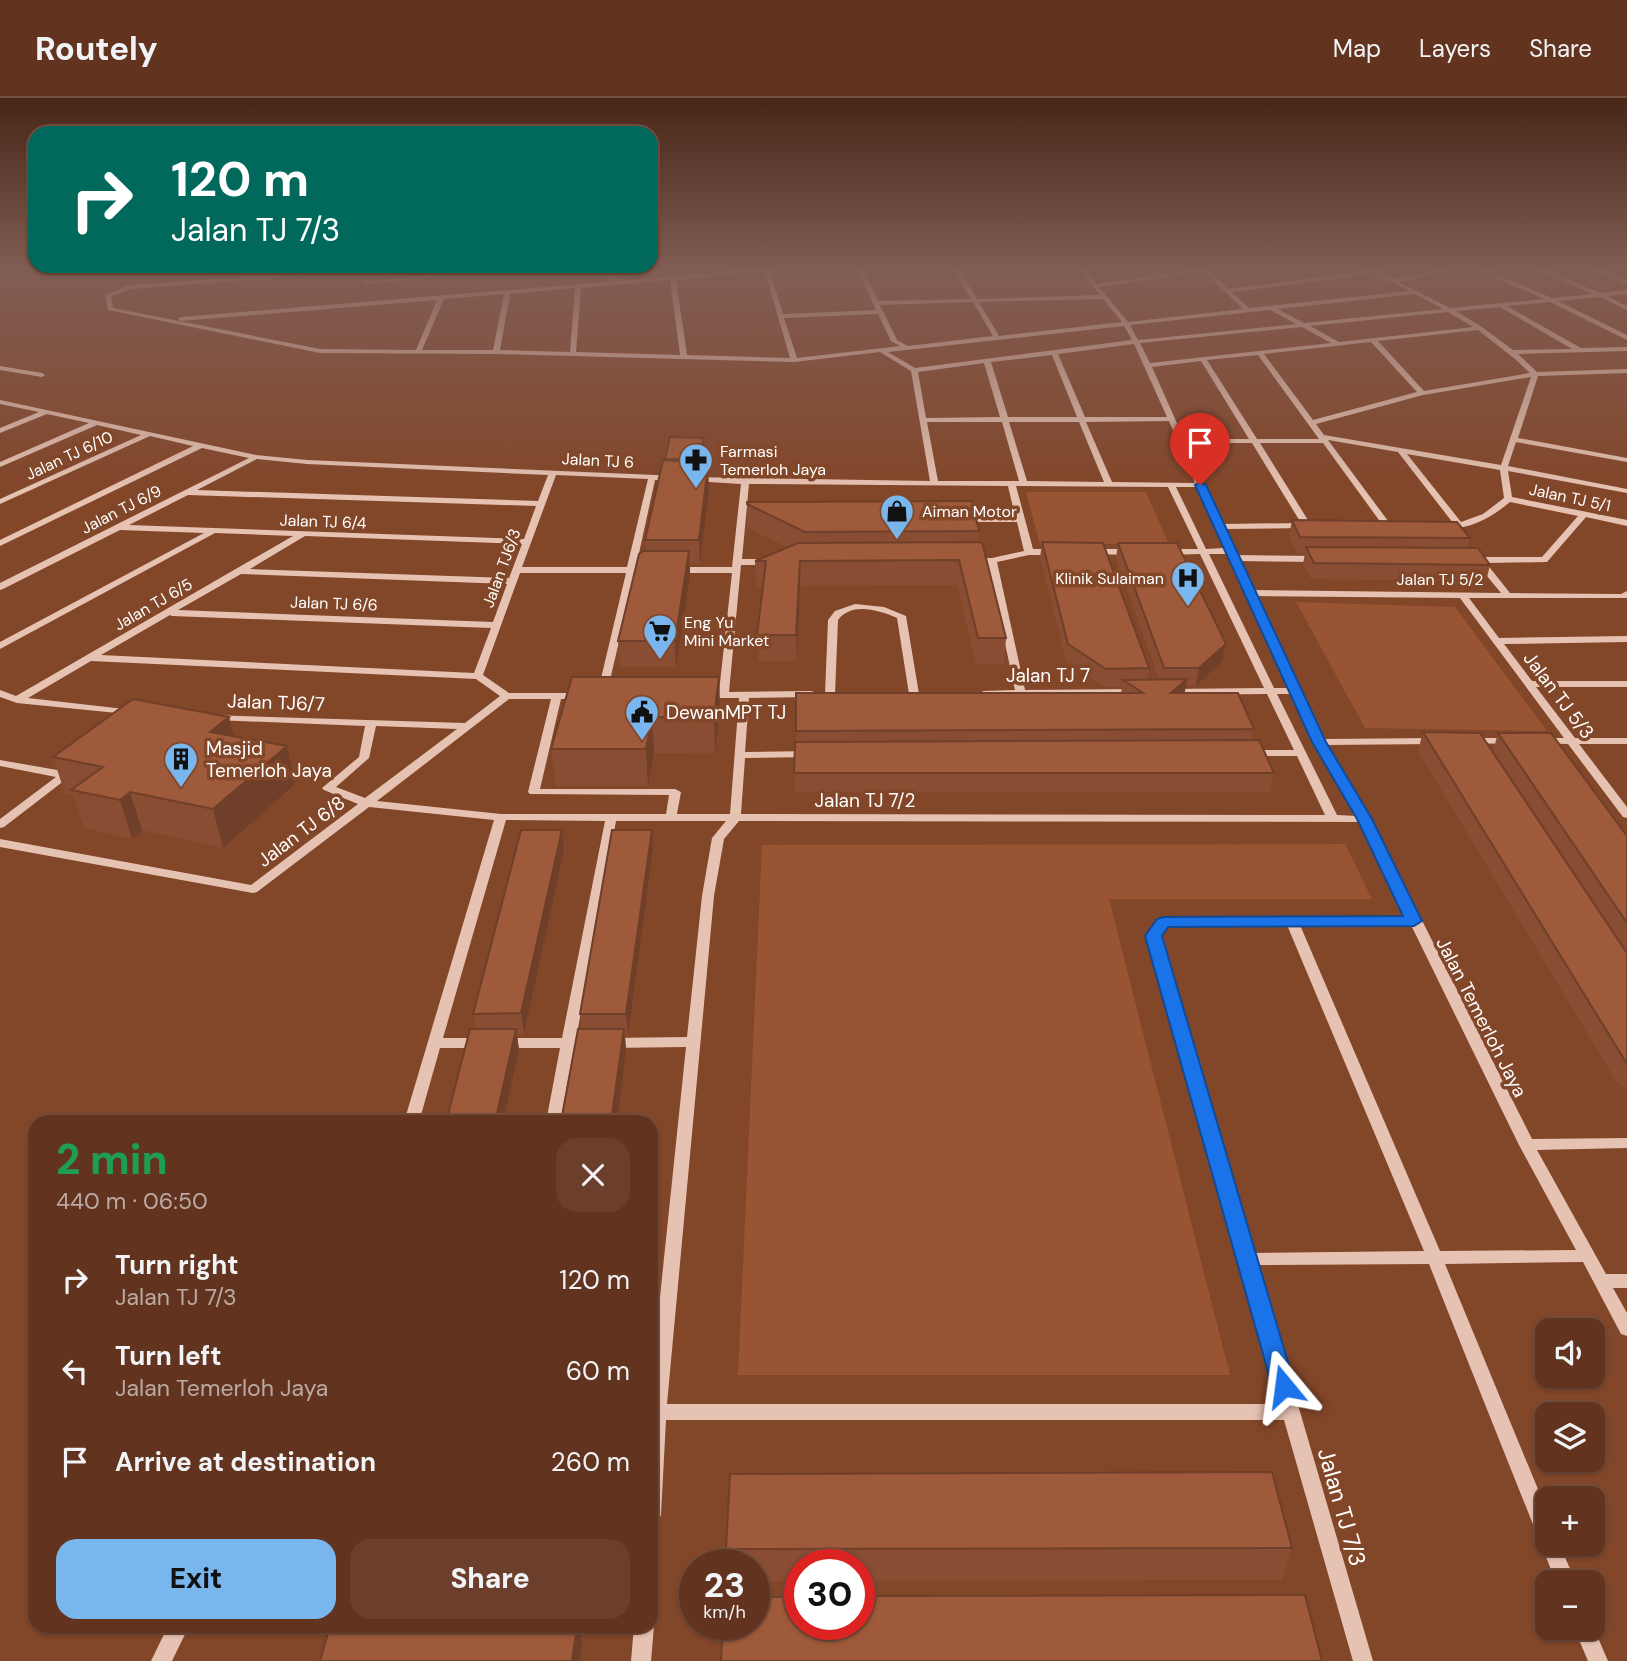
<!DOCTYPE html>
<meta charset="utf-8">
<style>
:root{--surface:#62341f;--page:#6b3f2c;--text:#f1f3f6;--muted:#bbaaa4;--line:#764f3d;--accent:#79b6ed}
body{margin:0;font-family:"DM Sans",sans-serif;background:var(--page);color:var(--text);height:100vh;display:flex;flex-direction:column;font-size:26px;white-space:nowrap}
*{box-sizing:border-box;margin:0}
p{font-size:23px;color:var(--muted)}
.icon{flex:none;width:38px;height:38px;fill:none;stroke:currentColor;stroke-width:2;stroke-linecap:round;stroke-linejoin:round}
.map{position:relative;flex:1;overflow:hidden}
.side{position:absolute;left:28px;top:1017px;width:630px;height:518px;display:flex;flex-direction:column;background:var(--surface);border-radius:21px;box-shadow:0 2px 5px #0004,0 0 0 2px var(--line)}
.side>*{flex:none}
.guide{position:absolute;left:28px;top:28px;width:630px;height:147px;border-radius:21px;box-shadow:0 2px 5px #0004,0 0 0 2px var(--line);background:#00695c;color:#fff;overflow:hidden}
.controls{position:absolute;left:1535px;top:1220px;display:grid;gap:14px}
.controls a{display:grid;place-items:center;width:70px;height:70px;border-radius:14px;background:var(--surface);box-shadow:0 2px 5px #0004,0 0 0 2px var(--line);font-size:35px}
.speed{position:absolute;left:679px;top:1451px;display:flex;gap:14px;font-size:35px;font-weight:700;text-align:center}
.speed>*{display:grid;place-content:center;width:91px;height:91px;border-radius:50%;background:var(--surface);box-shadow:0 2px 5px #0004,0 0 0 2px var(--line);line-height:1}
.speed small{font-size:18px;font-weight:400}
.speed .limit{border:10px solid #d22;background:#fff;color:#111}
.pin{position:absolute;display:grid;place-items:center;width:60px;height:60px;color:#fff;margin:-72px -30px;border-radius:50% 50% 50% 0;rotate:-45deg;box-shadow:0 0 7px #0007}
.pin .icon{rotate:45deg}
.me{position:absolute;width:77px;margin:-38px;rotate:344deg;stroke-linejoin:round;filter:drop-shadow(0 0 5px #0008)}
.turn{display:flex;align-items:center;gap:24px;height:147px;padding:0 28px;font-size:32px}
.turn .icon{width:91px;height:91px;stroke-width:2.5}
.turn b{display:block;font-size:49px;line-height:60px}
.round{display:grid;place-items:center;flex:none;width:74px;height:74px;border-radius:21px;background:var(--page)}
.headline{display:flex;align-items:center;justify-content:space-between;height:119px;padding:0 28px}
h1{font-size:42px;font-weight:800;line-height:52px;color:#1e9e55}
.cta{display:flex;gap:14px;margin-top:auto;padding:14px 28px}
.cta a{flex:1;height:80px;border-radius:21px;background:var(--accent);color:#111;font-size:28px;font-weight:800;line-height:80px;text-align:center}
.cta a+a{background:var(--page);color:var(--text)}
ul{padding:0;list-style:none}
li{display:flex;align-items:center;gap:21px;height:91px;padding:0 28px}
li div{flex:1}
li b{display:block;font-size:26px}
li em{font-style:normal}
header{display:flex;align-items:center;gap:42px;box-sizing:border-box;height:98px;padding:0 35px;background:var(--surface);border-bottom:2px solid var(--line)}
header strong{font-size:33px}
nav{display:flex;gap:38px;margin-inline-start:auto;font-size:24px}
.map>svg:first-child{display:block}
.green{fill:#995434}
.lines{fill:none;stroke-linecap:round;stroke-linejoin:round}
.minor{fill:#e6c2b2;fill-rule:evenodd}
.wall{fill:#884d32}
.shaded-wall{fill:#6f3f29}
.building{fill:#9e5a3a;stroke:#6f3f29;stroke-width:2}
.route{fill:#1a73e8;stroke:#114b97;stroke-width:2}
.labels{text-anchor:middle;stroke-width:7;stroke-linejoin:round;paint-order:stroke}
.far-poi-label{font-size:16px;fill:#fff;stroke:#824629;text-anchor:start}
.far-street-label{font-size:16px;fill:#fff;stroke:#824629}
.street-label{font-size:19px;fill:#fff;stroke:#824629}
.poi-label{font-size:19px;fill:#fff;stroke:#824629;text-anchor:start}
.near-street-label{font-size:23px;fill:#fff;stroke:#824629}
</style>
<header>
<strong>Routely</strong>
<nav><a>Map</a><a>Layers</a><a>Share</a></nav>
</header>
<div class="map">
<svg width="1627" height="1563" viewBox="0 0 1627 1563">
<rect width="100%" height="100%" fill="#824629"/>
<path class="green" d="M1026 394H1146L1169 446H1040Z
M1296 504 1455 509 1547 633 1365 630Z
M1345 746 1372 801H1109L1230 1277H738L762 747Z"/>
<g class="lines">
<path class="minor" d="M331 173H366L131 191 111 198 113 210 320 251 416 252 437 202 181 223 178 221 181 219 616 183 595 173H604L623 183 736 173H770L783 216 876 212 858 173H864L878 203 971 201 954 173H960L977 201 1100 197 1080 173H1086L1097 186 1187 173H1210L1228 191 1366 173H1379L1394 181 1434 173H1448L1399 184 1450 210 1544 201 1480 173H1489L1552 200 1593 196 1538 173H1547L1601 195 1627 192V196L1607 198 1627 208V212L1600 199 1558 203 1627 237V242L1550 204 1507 208 1581 250 1627 249V253L1518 256 1537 274 1627 271V275L1538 278 1518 340 1627 360V364L1516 344 1508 368 1627 391V395L1508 373 1512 399 1627 422V428L1586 419 1547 464 1486 465 1510 495 1621 496 1627 493V500H1469L1499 540 1627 538V544L1504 546 1532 583H1627V589H1536L1575 640H1627V646H1579L1627 709V720L1623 719 1568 646 1540 645 1539 643 1544 640H1564L1460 500 1255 498 1323 641 1438 640 1443 643 1438 646 1326 647 1371 721 1532 1041 1627 1040V1050L1537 1052 1606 1176H1627V1190H1613L1627 1215V1238L1621 1236 1583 1164 1445 1166 1547 1413V1446H1559L1576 1484H1556L1429 1166 1257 1167 1373 1563H1353L1284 1322H666L661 1417 658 1423 651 1426V1285L686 949 610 950 605 948 603 945 605 942 610 940 687 939 702 798 712 740 726 723H616L576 941 581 945 579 948 574 950 560 1024H546L560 950H502L497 948 495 945 497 942 502 940H562L605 723 506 722 443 940H480L485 942 487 945 485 948 480 950H440L419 1024H404L494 722 369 709 257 794 253 795 0 749V741L251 787 358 706 324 692 322 690 359 659 365 628 214 622 210 621 209 619 210 617 465 625 500 598 476 581 91 563 28 600 133 612 137 613 138 615 137 617 17 605 0 599V592L16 598 293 438 215 435 0 551V544L204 435 120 432 3 491 0 492V485L249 360 202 350 0 448V442L193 348 150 338 0 406V401L141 337 97 327 0 369V364L89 325 47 316 0 335V330L39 314 0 306V302L256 357 307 362 678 378V382H655L636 469 642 472 635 475 607 595H599L598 593 626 475H520L483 577 509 595H581L586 598 581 601H561L540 691H675L681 694 677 716H730L739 600H704L699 597 704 594H719L732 475H674L670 472 674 469H732L741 386 693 383 689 381 690 379 930 383 911 273 880 254 794 264 496 256 320 255 108 212 105 197 130 187ZM765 174 790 260 687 257 676 182ZM1204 174 1243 211 1128 224 1099 189ZM1375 176 1409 193 1249 210 1232 194ZM670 182 680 257 576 254 581 190ZM575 190 570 254 500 252 510 196ZM504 196 493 252H422L444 201ZM1415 196 1443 211 1304 225 1278 211ZM1103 201 1122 224 999 238 979 204ZM973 204 993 238 908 248 897 242 880 207ZM1500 209 1572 251 1513 252 1482 229 1456 213ZM1270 212 1296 226 1138 242 1130 227ZM1448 214 1473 229 1339 244 1310 228ZM878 216 891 243 900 248 797 260 784 220ZM1124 228 1132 242 915 270 888 254ZM1302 229 1331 245 1150 265 1140 245ZM1478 232 1515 261 1530 275 1424 293 1378 243ZM1371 244 1417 294 1313 322 1264 256ZM1134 246 1167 319H1085L1058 256ZM1052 257 1077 319H1008L991 264ZM1258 257 1319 341H1257L1207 262ZM1201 263 1249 341H1184L1152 269ZM984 265 1000 319 926 320 918 274ZM1531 279 1501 367 1324 337 1316 326 1423 297ZM1169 323 1195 385 1112 384 1086 324ZM927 324H1002L1019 383H938ZM1009 324H1079L1104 384 1027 383ZM1328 342 1398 354 1453 425 1441 426V430C1467 433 1490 421 1510 404L1578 418 1542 459H1479L1471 461V465L1477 466 1501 495 1252 492 1238 463 1319 464 1323 461 1319 458 1236 457 1235 453 1223 431 1307 430 1311 427 1260 345H1323L1384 429 1391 427ZM1186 345H1252L1301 425 1221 426ZM1407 356 1500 372 1504 400 1483 416 1461 424ZM257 361 307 366 548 377 538 403 197 392ZM556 377 648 381 627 469H522ZM749 386 1008 388 1015 418H962L958 421 962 424H1017L1024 453 992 460H972L968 463 972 466H988L1015 592 983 593 982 595 987 598 1137 597 1142 594 1137 591 1025 592 997 464 1029 457H1056L1060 454 1056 451H1033L1016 388 1168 389 1198 451H1165L1161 454 1165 457 1200 456 1264 590 1169 591 1164 594 1169 597 1267 596 1294 652H1248L1243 655 1248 658H1297L1325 717 741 716 745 660 810 659 815 656 810 653 745 654 749 600 812 599 817 596 812 593 729 594 741 467H772L776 464 772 461H742ZM1176 389H1197L1224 450 1206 451ZM188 397 536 408 524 441 129 427ZM305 438 522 446 509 480 250 471ZM1209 456H1226L1289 590H1274ZM241 476 507 486 493 524 178 512ZM170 517 172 518 491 530 474 575 101 557ZM1277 596H1291L1314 644 1357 718 1337 717ZM509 601H551L528 694 530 696 669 697 666 716H501L377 703ZM376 628 457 631 365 700 336 689 369 660ZM739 723 1361 724 1407 819 1163 820 1159 821 1148 838 1280 1306H667L714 798 724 741ZM1287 827 1424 1153 1253 1155 1160 838 1167 828ZM1300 827H1411L1519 1047 1576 1152 1440 1153Z
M469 173H498L366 186 363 184Z
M1593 173H1602L1627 183V187Z
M0 268 42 275 45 277 42 279 0 272Z
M1092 451H1133L1137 454 1133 457 1089 456V452Z
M855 506 884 509 906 518 919 596 918 598H910L909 596 897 520C878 512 852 504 838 522L835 596 830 599 825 596 828 522 835 513Z
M1470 640H1512L1517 643 1512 646 1466 645 1465 643Z
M0 662 63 673 72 669 78 672 4 729 0 730V721L56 679 0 668Z
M651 1521 654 1528 651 1563H631L634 1528H651Z
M1592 1526 1608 1563H1588L1574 1530H1592Z
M168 1528H189L172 1563H151Z"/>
</g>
<path class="wall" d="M705 355 700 368 709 391 700 466H690V478L676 569H620L618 543 646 453 645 442 665 361Z
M747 404 979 433 978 444 1006 540 1004 566H976L957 487 800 488 797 563H758L757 537 763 488H756L755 463 787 449 747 430Z
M1292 422 1470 440 1467 450 1490 467 1486 484 1311 481 1303 466 1305 455H1297L1289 438Z
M1042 444 1149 570 1147 582 1159 581 1116 461 1118 445 1226 546 1222 563 1196 588H1185L1184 595 1254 631 1252 642 1274 675 1270 694H795L796 633 1121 595 1122 589H1104L1066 563 1040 460Z
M719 579 720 615 715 656 654 655 648 688H556L551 651Z
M229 619 234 638 295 686 223 750 142 732 132 741 84 730 73 698 65 696 53 659Z
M1423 634 1493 653 1498 635 1627 738V989L1619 988 1418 653Z
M652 732 653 751 628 937H625L626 952 617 1024H561L582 931 580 916Z
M564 752 524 936H517L519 952 503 1024H446L476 931 473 916Z
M1292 1450 1282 1482 859 1483V1466H800V1483H754V1466H727L726 1451Z"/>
<path class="shaded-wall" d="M704 340 705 355 696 377V362Z
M708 368 709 391 700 466 699 442Z
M689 453 690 478 676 569 675 543Z
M800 463V488L797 563 796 537Z
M1226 546 1222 563 1196 588 1199 570Z
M719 579 720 615 715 656 714 619Z
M1187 581 1184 599 1171 595Z
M229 619 238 655 210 634Z
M652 619 654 655 648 688 646 651Z
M287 648 295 686 223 750 213 711Z
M130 694 142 732 132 741 120 702Z
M562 732 564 752 524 936 521 915Z
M652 732 653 751 628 937 626 916Z
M516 931 519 952 503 1024H495Z
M624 931 626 952 617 1024H611Z
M577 1528H579L582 1545 579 1563H572Z"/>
<path class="building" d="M670 339 704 340 696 362 665 361Z
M663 362 692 364 691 367 708 368 699 442H645Z
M972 403 979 433 805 434 747 406V404Z
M1292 422 1457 424 1470 440 1300 439Z
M982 444 1006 540H978L959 462 800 463 796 537H757L766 463H755L798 445Z
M1042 444 1103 445 1149 570 1106 571 1068 546Z
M1118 445H1177L1226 546 1199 570H1164Z
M1306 449 1478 450 1490 467 1314 465Z
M643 453H689L675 543H618L639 456Z
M572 579H719L714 619H652L646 651H551Z
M1187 581 1171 595H1238L1254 631 796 633V595H1143L1123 582Z
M133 601 229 619 210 634 287 648 213 711 130 694 120 702 71 692 103 669 53 659Z
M1423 634 1480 635 1627 855V966Z
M1498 635H1551L1627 738V825Z
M1259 642 1274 675H794L795 644Z
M521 732H562L521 915 473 916Z
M612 732H652L626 916H580Z
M470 931H516L495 1024H446Z
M578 931H624L611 1024H561Z
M1272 1374 1292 1450 726 1451 730 1376Z
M1305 1497 1322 1563H721L723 1526H754V1499H800V1526H859V1498Z
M330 1528H577L572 1563H320Z"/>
<linearGradient id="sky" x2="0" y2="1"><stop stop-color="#482617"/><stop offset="0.44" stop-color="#815d54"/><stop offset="1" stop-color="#815d54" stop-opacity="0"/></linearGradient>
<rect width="1627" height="392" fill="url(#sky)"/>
<path class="route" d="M1200 384 1206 387 1326 644 1372 721 1422 823 1414 828 1168 829 1162 838 1295 1288 1292 1295 1284 1298 1276 1295 1272 1288 1145 838 1157 821 1163 819 1403 818 1357 721 1312 644 1195 387Z"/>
<defs>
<g id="pharmacy-pin" transform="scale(1.75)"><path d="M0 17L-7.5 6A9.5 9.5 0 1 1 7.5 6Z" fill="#79b6ed" stroke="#824629"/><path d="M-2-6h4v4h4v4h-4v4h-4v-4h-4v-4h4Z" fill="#111"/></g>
<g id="shop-pin" transform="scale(1.75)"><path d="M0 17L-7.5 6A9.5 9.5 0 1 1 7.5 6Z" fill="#79b6ed" stroke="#824629"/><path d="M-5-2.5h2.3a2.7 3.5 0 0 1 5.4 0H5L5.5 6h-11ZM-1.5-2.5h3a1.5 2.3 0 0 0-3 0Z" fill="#111"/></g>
<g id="hospital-pin" transform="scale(1.75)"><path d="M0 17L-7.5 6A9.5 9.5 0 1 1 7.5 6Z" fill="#79b6ed" stroke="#824629"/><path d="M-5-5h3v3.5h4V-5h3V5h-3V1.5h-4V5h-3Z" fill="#111"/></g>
<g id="supermarket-pin" transform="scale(1.75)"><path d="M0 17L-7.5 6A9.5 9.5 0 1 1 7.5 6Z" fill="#79b6ed" stroke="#824629"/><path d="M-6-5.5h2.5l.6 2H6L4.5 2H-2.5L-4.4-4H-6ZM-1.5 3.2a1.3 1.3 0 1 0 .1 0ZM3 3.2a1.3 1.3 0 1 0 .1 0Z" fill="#111"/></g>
<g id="civic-pin" transform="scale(1.75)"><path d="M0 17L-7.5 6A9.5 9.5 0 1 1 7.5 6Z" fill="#79b6ed" stroke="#824629"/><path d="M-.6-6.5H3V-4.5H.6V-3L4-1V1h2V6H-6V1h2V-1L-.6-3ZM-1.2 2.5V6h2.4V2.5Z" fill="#111"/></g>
<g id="building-pin" transform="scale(1.75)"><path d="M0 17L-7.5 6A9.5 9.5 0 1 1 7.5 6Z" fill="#79b6ed" stroke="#824629"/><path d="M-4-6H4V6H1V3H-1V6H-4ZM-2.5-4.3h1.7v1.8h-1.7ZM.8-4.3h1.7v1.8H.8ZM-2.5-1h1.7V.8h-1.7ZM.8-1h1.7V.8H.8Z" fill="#111"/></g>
</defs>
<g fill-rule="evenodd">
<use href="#pharmacy-pin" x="696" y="362"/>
<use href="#shop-pin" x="897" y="413"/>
<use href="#hospital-pin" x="1188" y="480"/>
<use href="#supermarket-pin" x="660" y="533"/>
<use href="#civic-pin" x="642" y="614"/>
<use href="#building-pin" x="181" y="661"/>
</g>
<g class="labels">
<g class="far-poi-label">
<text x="720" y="359">Farmasi<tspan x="720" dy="18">Temerloh Jaya</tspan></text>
<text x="922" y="419">Aiman Motor</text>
<text x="1164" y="486" text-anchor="end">Klinik Sulaiman</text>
<text x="684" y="530">Eng Yu<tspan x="684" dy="18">Mini Market</tspan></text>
</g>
<g class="far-street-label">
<text transform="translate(69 357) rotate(-25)" y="6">Jalan TJ 6/10</text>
<text transform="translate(598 362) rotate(3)" y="6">Jalan TJ 6</text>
<text transform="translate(1570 399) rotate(12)" y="6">Jalan TJ 5/1</text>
<text transform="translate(121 411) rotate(-27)" y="6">Jalan TJ 6/9</text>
<text transform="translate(323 423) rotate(2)" y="6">Jalan TJ 6/4</text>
<text transform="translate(501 470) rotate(-70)" y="6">Jalan TJ6/3</text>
<text x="1440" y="487">Jalan TJ 5/2</text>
<text transform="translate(334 505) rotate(2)" y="6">Jalan TJ 6/6</text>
<text transform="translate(153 506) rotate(-30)" y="6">Jalan TJ 6/5</text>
</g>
<g class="street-label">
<text x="1048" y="584">Jalan TJ 7</text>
<text transform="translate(1559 597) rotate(53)" y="7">Jalan TJ 5/3</text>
<text transform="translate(276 604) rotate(2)" y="7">Jalan TJ6/7</text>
<text x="865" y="709">Jalan TJ 7/2</text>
<text transform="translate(301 733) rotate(-37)" y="7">Jalan TJ 6/8</text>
<text transform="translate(1482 919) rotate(63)" y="7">Jalan Temerloh Jaya</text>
</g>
<g class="poi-label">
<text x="666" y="621">DewanMPT TJ</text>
<text x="206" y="657">Masjid<tspan x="206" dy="22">Temerloh Jaya</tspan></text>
</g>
<g class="near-street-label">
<text transform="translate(1342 1409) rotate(74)" y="8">Jalan TJ 7/3</text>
</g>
</g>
</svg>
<div class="controls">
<a><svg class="icon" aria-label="sound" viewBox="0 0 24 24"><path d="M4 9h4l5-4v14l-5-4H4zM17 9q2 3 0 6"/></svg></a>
<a><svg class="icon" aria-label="layers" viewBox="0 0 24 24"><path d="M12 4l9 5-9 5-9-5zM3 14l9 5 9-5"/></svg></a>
<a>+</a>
<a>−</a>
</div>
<div class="speed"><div>23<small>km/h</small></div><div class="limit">30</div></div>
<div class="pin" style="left:1200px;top:387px;background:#d93025"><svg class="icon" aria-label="arrive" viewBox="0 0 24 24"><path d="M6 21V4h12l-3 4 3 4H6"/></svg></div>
<svg class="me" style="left:1284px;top:1288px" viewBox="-20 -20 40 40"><path d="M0-17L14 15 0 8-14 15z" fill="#1a73e8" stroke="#fff" stroke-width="4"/></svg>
<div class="guide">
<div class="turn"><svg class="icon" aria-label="right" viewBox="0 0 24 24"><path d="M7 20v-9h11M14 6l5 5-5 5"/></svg><div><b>120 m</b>Jalan TJ 7/3</div></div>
</div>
<section class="side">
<div class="headline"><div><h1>2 min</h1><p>440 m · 06:50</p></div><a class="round"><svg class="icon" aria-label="close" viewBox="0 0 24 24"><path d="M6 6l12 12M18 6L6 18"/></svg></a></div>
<ul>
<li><svg class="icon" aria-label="right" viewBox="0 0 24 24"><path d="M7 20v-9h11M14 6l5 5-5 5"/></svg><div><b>Turn right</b><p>Jalan TJ 7/3</p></div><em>120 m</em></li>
<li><svg class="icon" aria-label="left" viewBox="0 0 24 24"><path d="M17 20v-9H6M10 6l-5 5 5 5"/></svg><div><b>Turn left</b><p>Jalan Temerloh Jaya</p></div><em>60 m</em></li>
<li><svg class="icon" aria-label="arrive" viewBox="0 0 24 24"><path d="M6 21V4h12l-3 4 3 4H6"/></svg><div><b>Arrive at destination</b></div><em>260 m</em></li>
</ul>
<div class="cta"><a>Exit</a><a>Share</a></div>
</section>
</div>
